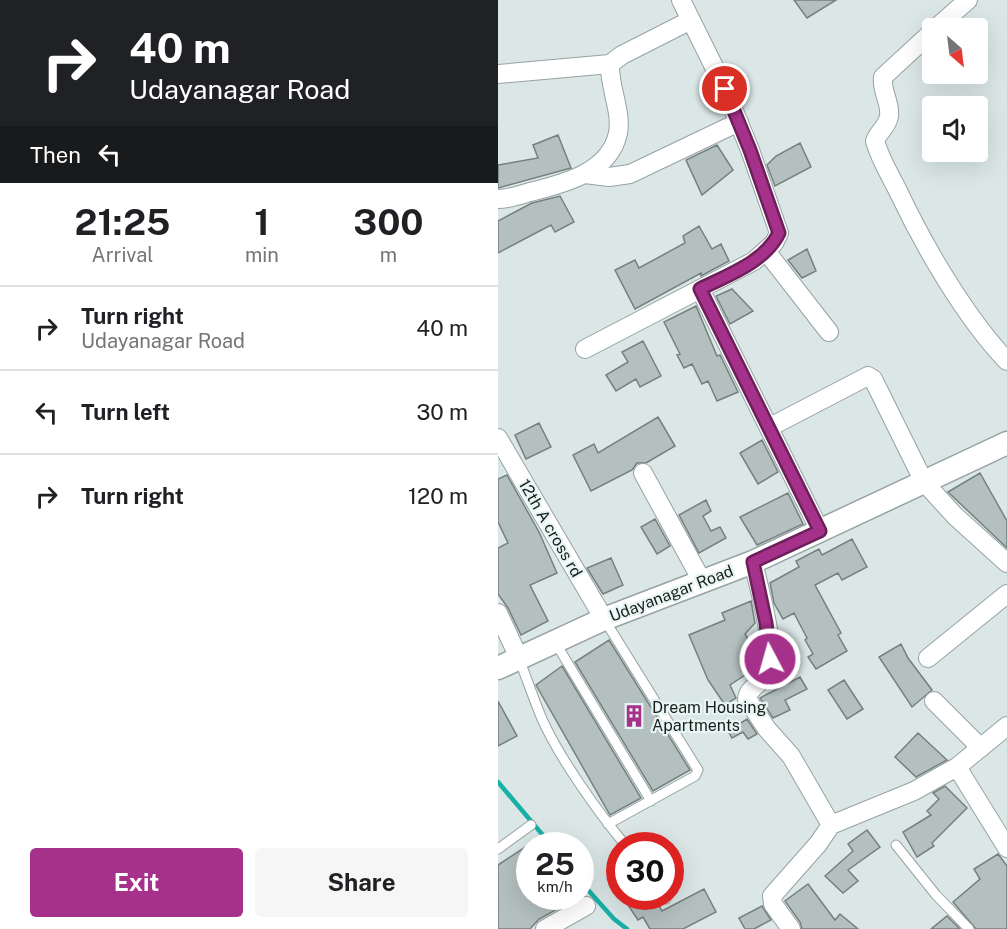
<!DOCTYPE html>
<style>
:root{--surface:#fff;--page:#f6f6f6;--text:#202124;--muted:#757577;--line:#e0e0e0;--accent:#a6318a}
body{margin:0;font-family:"Public Sans",sans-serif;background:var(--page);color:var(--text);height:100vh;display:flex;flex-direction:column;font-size:22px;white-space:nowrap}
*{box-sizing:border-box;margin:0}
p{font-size:20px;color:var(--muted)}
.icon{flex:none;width:33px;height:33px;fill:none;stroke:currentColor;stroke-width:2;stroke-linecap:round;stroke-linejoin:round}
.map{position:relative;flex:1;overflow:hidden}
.panel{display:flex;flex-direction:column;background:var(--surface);width:498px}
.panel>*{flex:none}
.banner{background:#202124;color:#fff;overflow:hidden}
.needle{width:39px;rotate:152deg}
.tools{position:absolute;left:424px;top:18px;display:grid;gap:12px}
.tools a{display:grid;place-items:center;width:66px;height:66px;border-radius:6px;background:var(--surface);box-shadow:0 6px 24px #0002;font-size:30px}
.speed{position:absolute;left:18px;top:832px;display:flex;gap:12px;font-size:30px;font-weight:700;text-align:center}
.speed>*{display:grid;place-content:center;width:78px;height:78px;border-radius:50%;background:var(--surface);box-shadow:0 6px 24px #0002;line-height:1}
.speed small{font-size:15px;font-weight:400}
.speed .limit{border:9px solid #d22;background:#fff;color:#111}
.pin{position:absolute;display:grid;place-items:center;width:51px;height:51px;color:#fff;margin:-26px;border:3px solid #fff;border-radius:50%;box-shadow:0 2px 6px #0007}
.me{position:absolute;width:66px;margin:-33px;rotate:354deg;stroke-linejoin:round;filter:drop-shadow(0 0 4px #0008)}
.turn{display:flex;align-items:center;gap:21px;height:126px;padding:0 30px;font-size:27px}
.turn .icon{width:78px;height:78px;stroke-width:2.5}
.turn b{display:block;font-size:42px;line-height:51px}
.then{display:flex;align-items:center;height:57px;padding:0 30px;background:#0003;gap:12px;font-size:22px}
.eta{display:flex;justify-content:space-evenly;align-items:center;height:102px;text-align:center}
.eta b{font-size:36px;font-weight:700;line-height:42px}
.primary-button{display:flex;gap:12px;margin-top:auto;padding:12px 30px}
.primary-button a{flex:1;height:69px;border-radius:6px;background:var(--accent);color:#fff;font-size:24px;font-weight:700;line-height:69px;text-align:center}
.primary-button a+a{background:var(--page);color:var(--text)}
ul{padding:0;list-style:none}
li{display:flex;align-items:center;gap:18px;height:84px;padding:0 30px;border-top:2px solid var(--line)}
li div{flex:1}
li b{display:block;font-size:22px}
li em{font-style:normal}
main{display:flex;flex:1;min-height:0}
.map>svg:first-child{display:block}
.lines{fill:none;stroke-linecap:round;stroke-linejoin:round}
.stream{stroke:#18afa7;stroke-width:4.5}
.building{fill:#b3c0bf;stroke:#74807f;stroke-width:1.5}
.service-casing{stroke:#96a3a2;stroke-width:11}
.minor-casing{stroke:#96a3a2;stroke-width:20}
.tertiary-casing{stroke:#96a3a2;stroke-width:25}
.service{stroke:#fff;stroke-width:9}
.minor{stroke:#fff;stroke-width:18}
.tertiary{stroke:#fff;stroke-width:22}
.route-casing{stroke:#6c205a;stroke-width:15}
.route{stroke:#a6318a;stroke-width:10}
.labels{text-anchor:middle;stroke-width:4.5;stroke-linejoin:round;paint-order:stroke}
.street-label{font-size:16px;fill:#181d1c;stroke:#e7f5f3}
.poi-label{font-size:16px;fill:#181d1c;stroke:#e7f5f3;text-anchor:start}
</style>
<main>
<section class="panel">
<div class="banner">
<div class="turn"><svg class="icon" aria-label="right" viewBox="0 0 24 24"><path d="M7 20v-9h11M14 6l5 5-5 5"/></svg><div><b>40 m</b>Udayanagar Road</div></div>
<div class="then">Then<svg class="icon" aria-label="left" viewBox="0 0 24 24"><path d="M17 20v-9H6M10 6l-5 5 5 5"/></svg></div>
</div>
<div class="eta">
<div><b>21:25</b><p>Arrival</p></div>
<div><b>1</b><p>min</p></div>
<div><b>300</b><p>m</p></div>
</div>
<ul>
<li><svg class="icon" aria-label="right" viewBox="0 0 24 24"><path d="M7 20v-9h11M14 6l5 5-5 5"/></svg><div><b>Turn right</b><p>Udayanagar Road</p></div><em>40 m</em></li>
<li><svg class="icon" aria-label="left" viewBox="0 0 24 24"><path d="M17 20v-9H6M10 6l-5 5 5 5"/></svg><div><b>Turn left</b></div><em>30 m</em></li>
<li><svg class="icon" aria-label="right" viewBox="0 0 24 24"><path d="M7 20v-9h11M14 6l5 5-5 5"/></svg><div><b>Turn right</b></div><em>120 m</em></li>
</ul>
<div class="primary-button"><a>Exit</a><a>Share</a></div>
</section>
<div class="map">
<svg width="509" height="929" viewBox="0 0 509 929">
<rect width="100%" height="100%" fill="#dae7e6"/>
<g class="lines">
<path class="stream" d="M0 782 54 846
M82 881 116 919 129 929"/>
</g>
<path class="building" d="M296 0H338L309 18Z
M60 135 73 168 0 188V165L40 158 35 145Z
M302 143 313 167 277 186 269 165 278 156Z
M219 145 235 170 204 195 188 160Z
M62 196 76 222 57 232 53 225 0 253V221L34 203Z
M201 226 214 249 223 244 231 261 203 276V273L137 309 117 270 137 260 141 268 187 243 185 236Z
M309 249 318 271 304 278 290 260Z
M234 289 255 311 232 324 218 296Z
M198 306 219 356 222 355 240 392 219 401 210 381 204 384 194 364 186 368 179 355 182 354 166 322Z
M145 341 163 376 142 387 138 379 118 391 108 375 130 362 124 352Z
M160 417 177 446 148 463H139L134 470 93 491 75 455 96 444 100 453Z
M41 423 53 447 28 459 17 435Z
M264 440 280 472 260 484 242 453Z
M482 473 509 521V548L450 492Z
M9 475 41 532 59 573 32 585 50 621 23 635 10 608 0 594V548L10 543 0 522V479Z
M290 493 305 524 259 545 242 517Z
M208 500 213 511 205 516 213 531 222 527 228 538 201 553 181 515Z
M157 519 172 546 159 554 143 527Z
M354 539 369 567 344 580 340 573 317 585 343 633 340 635 349 651 318 669 310 657 315 654 307 640 309 638 296 613 285 619 276 603 272 583 301 567 298 561 321 549 324 555Z
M113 558 125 585 105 594 89 568Z
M253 601 257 623 247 634 261 657 259 667 232 685 238 698 227 705 210 680 191 635 227 620 224 613Z
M111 640 192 770 155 791 77 662Z
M403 644 410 658 434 690 414 707 381 657Z
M64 666 143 798 112 815 38 685Z
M302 677 309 689 287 700 292 710 275 718 262 698Z
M346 680 365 709 349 719 330 690Z
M0 701 19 736 0 746Z
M249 719 259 734 250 739 245 732 234 738 230 731Z
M420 733 449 760 418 777 397 757Z
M447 786 469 808 434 843 436 846 419 857 405 832 433 815 429 811 441 799 435 793Z
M369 830 382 847 350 870 360 881 345 893 327 876 355 851 350 844Z
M32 844V897H81L41 919 32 929H0V865Z
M500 854 509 866V929H478L455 902 482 879 476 869Z
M310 884 337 920 342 914 360 929H304L302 922 287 901Z
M206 889 218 912 185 929H152L145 917 140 920 130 905 143 897H156L164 911Z
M264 906 273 920 256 929H247L241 918Z
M449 916 462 929H433Z"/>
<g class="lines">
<g class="service-casing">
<path id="service" d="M106 619 200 770 197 776 110 824
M57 642 153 801
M21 659C29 679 36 700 44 719 62 759 100 812 128 846
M398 845 438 895 471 929
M0 849 33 825
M166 897 168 899"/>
</g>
<g class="minor-casing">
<path id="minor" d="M438 28 470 0
M435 31 385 77C383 91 393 103 391 116 390 126 380 132 377 141 382 159 392 175 400 191 426 246 467 317 509 361
M0 74 112 64
M87 174 111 177 132 174 241 122
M0 199C11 199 22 195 32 192 64 184 112 173 120 133 124 111 111 87 112 64L124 55 193 20
M268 251 331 332
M202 289 322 531
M87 349 256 261 276 243 281 233 252 150 227 89 183 0
M272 427 370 376 375 379 426 482 457 516 509 563
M0 438 106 619
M145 473 204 581
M255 562C261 588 278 646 270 670 267 683 250 686 249 699L269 729 293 756 333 825 320 844 274 896 275 904 293 929
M0 613 21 658
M430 658 509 594
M436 701 483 748
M509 726 459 767 509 848
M333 825 416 791 459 767
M47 929 88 906"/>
</g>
<g class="tertiary-casing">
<path id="tertiary" d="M0 668 106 619 255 562 509 443"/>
</g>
<use href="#service" class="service"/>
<use href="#minor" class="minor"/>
<use href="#tertiary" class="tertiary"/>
</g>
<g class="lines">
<g class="route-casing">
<path id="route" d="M227 89 252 150 281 233C267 262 230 275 202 289L322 531 255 562 268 623 272 659"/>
</g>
<use href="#route" class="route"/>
</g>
<defs>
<g id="building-bare" transform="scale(1.8)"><path d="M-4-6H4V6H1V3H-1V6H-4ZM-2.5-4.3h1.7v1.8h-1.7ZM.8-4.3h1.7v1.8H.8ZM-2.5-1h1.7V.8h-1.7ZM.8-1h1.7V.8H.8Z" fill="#a6318a" stroke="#e7f5f3" stroke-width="2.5" paint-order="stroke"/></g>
</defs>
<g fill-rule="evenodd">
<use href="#building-bare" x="136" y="716"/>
</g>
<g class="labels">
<g class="street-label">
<text transform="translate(53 528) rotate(60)" y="6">12th A cross rd</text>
<text transform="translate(173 593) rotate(-21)" y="6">Udayanagar Road</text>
</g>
<g class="poi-label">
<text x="154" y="713">Dream Housing<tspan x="154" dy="18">Apartments</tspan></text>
</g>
</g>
</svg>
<div class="tools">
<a><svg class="needle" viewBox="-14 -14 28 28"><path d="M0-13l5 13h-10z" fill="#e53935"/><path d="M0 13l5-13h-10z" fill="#757577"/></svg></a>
<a><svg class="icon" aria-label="sound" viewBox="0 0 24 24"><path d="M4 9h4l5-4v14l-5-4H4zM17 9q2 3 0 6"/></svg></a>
</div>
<div class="speed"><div>25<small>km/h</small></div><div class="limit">30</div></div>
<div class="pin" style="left:227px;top:89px;background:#d93025"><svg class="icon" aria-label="arrive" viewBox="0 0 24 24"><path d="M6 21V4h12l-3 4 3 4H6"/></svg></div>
<svg class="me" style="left:272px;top:659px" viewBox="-20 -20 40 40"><circle r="17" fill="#a6318a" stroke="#fff" stroke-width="3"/><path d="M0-11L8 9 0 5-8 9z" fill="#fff"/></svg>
</div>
</main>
